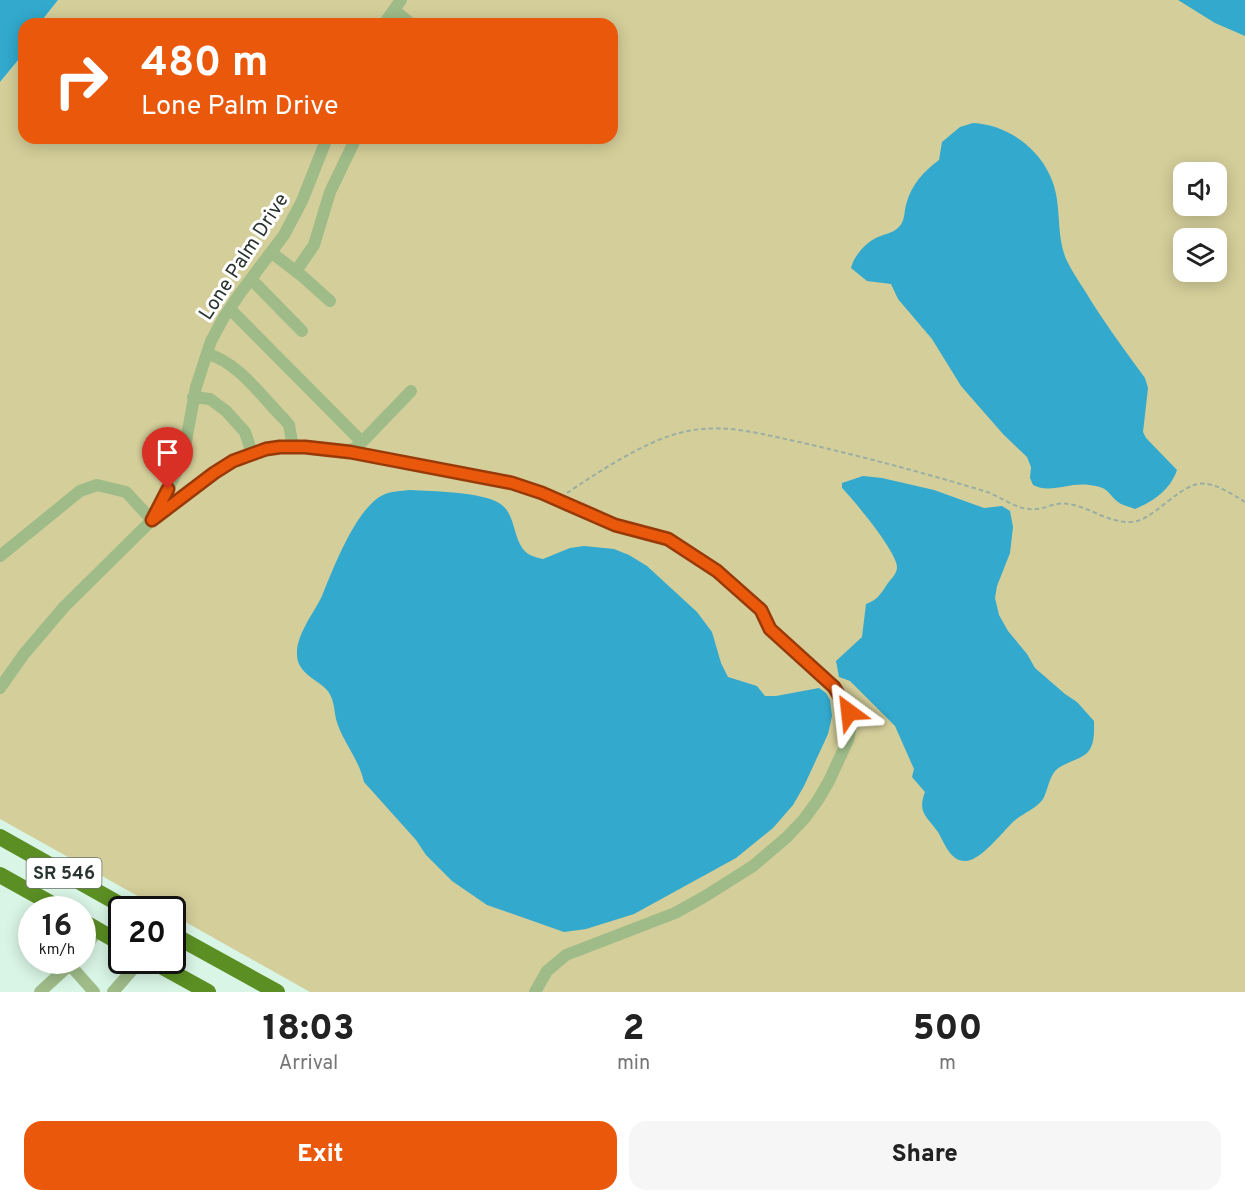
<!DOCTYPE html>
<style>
:root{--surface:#fff;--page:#f6f6f6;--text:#222;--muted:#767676;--accent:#ea580c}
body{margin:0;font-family:Overpass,sans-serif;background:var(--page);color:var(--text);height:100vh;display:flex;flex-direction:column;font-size:22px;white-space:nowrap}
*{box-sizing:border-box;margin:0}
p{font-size:20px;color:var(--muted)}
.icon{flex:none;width:33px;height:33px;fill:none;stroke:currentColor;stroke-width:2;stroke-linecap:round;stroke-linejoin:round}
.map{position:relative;height:992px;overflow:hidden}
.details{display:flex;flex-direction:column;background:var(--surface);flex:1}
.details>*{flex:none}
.top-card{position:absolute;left:18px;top:18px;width:600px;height:126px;border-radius:18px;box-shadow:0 3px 15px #0003;background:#ea580c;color:#fff;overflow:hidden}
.controls{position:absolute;left:1173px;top:162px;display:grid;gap:12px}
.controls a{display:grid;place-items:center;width:54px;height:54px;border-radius:12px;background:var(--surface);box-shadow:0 3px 15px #0003;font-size:30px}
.speed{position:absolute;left:18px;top:896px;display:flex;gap:12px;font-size:30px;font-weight:700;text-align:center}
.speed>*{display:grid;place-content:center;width:78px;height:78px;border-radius:50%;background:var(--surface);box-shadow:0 3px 15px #0003;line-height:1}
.speed small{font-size:15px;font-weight:400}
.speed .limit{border:3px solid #111;border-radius:9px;background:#fff;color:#111}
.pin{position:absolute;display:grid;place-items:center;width:51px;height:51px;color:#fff;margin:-62px -26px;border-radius:50% 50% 50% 0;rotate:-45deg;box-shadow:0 0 6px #0007}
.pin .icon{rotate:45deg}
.me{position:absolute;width:66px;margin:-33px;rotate:330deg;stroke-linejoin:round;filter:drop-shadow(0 0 4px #0008)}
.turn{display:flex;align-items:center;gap:21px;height:126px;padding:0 24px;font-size:27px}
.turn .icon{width:78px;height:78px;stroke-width:2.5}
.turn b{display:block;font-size:42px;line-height:51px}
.eta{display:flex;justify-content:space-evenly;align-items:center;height:102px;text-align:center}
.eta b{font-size:36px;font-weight:800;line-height:42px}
.cta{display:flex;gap:12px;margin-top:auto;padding:12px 24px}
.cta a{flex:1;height:69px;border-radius:18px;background:var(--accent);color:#fff;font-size:24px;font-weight:800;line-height:69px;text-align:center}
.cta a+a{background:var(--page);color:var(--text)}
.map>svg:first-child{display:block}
.green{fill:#d4ce9a;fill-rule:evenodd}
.water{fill:#32a9cd}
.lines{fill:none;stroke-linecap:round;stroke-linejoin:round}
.path{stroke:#99afa3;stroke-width:2;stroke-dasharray:4.5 3;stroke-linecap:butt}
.minor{stroke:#9ebb88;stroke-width:12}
.major{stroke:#5b8f23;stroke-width:16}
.route-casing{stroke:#983908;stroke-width:15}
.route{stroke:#ea580c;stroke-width:10}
.labels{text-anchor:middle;stroke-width:6;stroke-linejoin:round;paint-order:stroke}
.shield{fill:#fff;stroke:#6a716d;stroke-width:1.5}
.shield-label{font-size:18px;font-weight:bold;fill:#2a342f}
.street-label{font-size:20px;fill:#2a342f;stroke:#fff}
</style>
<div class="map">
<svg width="1245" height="992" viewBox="0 0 1245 992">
<rect width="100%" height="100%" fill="#d9f5e6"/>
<path class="green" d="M58 0H1245V992H310L173 915 172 909H161L0 819V82L24 53V138H612V24H39ZM1184 172H1216V206H1184ZM1184 238H1216V272H1184Z"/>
<path class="water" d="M0 0H58L39 24H24V53L0 82Z
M1178 0H1245V36L1215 23Z
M973 123C1014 125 1052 158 1057 200 1060 221 1058 239 1066 259 1071 270 1078 280 1085 291 1103 321 1124 349 1145 378L1148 388 1143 432 1146 438 1177 470C1170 490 1154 501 1135 509 1131 507 1125 506 1121 504 1106 494 1111 487 1089 485 1070 482 1050 494 1033 485L1030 478 1031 467 1027 457 1003 434 961 386 932 339 898 299 891 284 867 281 851 268C854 256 864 245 874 239 883 234 892 234 899 227 905 221 904 212 906 205 911 185 923 172 939 160L942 142 960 127Z
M863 476 882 478 934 490 984 508 1002 506 1010 511 1013 527 1010 553 997 586 995 598 999 615 1008 631 1027 654 1035 668 1065 694 1077 702 1094 721C1094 731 1095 744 1088 752 1080 760 1065 762 1056 770 1049 777 1048 790 1043 799 1037 808 1022 814 1014 821 1002 832 981 861 965 861 950 861 944 842 938 832 927 816 917 813 925 792L912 777 914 769 895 726 850 681 839 677 836 661 862 637 866 604C877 600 880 595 886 586 890 579 897 575 897 567 897 552 853 499 842 488V483Z
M410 490C432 491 481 492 499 503 518 514 511 544 530 555 534 557 539 558 543 559L570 548 584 546 614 549 629 555 647 566 697 612 712 632 721 663 728 677 757 686 765 696H776L819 688 826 693 830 700 832 716 828 734 804 786 793 805 773 828 736 858 634 914 586 929 564 932 487 905 452 881 426 855 416 840 364 782C359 759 342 741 336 719 334 709 334 697 326 689 318 681 304 675 299 664 290 642 313 615 322 596 333 569 356 508 383 495 390 491 402 491 410 490Z"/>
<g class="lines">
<path class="path" d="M567 493C600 471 649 438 688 431 728 423 764 435 804 443 855 455 906 468 957 483 967 486 978 489 987 492 1001 497 1015 508 1029 509 1043 511 1055 501 1069 504 1089 507 1109 523 1130 522 1139 522 1147 517 1154 512 1195 481 1198 472 1245 502"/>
<path class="minor" d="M394 10 411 24
M384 24 401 0
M272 253 302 276 330 301
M296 271 314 245 330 192 356 138
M251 279 302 331
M230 309 362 442 350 452
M207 354C237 361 262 397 284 419L289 425 293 447
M193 397 210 399 226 411 245 432 252 453
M362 442 411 391
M0 556 80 491 97 485 126 492 152 520 214 473 233 461 266 449 280 447H305L350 452 512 483 542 493 615 525 668 539 717 571 761 610 770 629 834 687 849 712 851 726 848 740 829 781 818 800 804 819 787 837 753 866 704 897 675 913 566 955 547 971 535 992
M0 688 24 654 64 607 152 520 176 473 184 452 196 387 211 341 224 317 241 292 284 235 302 201 327 138
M82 951 98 930
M71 966 94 992
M40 992 75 960
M113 992 141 960"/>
<path class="major" d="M0 837 128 909
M0 875 61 909
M82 921 122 944
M172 934 277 992
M150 960 208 992"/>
</g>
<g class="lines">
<g class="route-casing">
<path id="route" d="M168 489 152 520 214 473 233 461 266 449 280 447H305L350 452 512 483 542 493 615 525 668 539 717 571 761 610 770 629 834 687 849 712"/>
</g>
<use href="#route" class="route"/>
</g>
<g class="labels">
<rect class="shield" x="26.5" y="858" width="75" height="30" rx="4.5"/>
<g class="shield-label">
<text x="64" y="879">SR 546</text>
</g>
<g class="street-label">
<text transform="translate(243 256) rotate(-57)" y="7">Lone Palm Drive</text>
</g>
</g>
</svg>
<div class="controls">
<a><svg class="icon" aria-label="sound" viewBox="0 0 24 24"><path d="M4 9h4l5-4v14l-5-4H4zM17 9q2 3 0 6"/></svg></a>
<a><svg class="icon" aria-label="layers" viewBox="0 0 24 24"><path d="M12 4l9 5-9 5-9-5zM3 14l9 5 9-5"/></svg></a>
</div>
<div class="speed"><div>16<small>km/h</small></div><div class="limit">20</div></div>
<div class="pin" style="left:168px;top:489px;background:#d93025"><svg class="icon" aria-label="arrive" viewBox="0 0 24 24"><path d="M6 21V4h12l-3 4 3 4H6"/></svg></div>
<svg class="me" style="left:849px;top:712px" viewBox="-20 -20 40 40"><path d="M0-17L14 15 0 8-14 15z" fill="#ea580c" stroke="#fff" stroke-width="4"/></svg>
<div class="top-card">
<div class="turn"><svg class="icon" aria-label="right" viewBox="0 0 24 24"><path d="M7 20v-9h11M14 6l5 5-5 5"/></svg><div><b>480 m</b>Lone Palm Drive</div></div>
</div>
</div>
<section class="details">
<div class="eta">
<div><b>18:03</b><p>Arrival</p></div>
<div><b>2</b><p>min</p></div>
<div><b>500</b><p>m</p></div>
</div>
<div class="cta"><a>Exit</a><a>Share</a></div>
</section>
